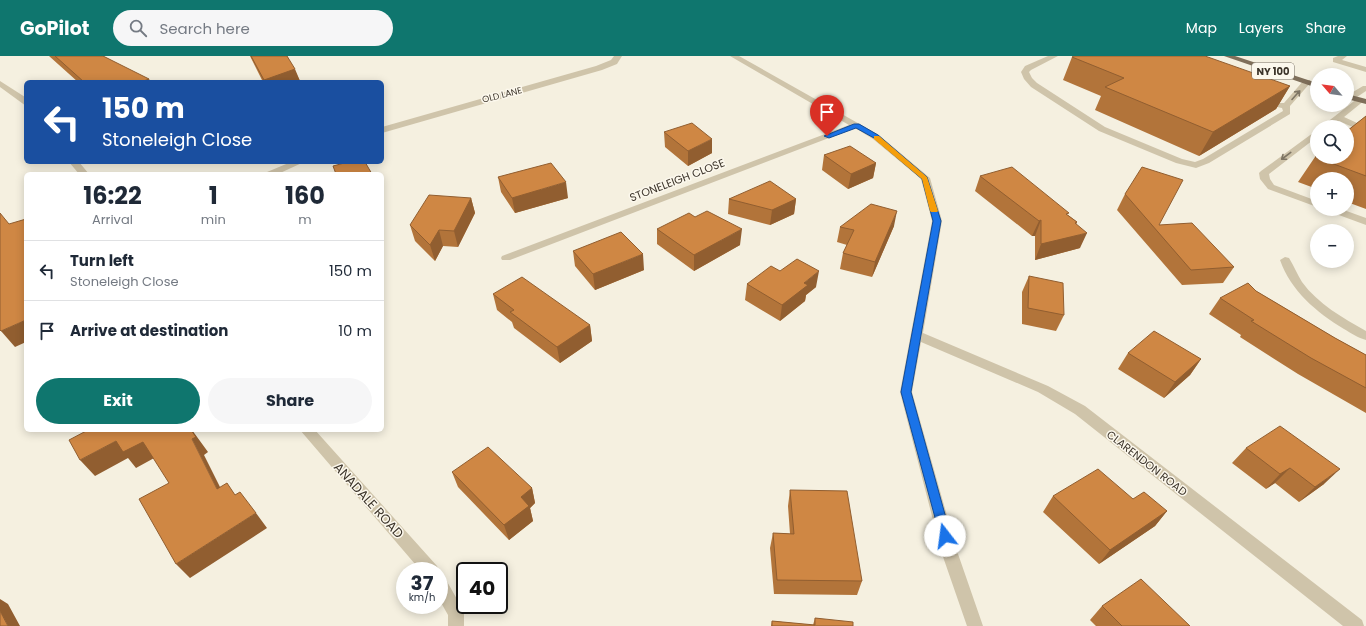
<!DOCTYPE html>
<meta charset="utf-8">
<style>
:root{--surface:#fff;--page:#f6f6f7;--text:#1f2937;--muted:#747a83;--line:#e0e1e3;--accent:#0f766e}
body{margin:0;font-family:Poppins,sans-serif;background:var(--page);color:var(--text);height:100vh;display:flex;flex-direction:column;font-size:15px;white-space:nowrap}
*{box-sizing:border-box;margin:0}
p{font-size:13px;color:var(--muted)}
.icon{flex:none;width:22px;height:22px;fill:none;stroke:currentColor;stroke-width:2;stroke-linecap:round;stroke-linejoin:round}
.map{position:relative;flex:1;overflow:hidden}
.drawer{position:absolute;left:24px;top:116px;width:360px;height:260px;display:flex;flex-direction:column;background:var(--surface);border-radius:6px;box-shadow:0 2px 10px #0003}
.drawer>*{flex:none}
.top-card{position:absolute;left:24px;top:24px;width:360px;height:84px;border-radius:6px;box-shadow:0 2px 10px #0003;background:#1a4fa0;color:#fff;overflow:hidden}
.needle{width:26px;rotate:298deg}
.fabs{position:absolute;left:1310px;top:12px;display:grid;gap:8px}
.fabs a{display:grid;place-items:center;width:44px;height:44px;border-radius:50%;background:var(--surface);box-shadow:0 2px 10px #0003;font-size:20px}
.speed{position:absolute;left:396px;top:506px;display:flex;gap:8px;font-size:20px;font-weight:700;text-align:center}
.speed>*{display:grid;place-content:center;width:52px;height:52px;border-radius:50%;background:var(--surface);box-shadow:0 2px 10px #0003;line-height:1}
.speed small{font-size:10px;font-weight:400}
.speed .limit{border:2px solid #111;border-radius:6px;background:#fff;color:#111}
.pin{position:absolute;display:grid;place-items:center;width:34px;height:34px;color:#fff;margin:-41px -17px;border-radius:50% 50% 50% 0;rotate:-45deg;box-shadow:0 0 4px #0007}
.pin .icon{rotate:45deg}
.me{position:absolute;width:44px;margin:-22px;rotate:345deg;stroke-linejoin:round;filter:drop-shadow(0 0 3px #0008)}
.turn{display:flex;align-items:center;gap:14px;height:84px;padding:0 12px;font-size:18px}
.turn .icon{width:52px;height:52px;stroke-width:2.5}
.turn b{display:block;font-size:28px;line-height:34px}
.eta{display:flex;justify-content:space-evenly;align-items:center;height:68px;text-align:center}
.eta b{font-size:24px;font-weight:700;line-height:28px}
.action{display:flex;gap:8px;margin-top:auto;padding:8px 12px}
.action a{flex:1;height:46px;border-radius:24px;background:var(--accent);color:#fff;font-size:16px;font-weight:700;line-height:46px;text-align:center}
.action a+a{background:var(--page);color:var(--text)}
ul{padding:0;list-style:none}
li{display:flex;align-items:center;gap:12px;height:60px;padding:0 12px;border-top:1px solid var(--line)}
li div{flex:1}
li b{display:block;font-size:15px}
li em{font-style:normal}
header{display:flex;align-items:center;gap:24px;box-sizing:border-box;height:56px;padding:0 20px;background:var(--accent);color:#fff}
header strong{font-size:19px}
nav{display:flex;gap:22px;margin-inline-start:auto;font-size:14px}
.search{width:280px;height:36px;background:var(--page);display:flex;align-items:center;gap:10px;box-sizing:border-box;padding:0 14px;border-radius:22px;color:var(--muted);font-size:15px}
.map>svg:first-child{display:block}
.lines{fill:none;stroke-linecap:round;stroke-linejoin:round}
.minor{fill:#cfc4aa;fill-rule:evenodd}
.major{fill:#7f6f5a;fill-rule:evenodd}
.wall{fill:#b2743a}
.shaded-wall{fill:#915e30}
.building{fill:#cf8744;stroke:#915e30}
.oneway{stroke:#7e7564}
.route{fill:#1a73e8;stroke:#114b97}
.slow{fill:#f59e0b}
.labels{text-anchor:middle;stroke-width:3;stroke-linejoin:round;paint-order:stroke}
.far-street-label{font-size:9px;fill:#3c342a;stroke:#fcf8ed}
.shield{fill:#fcf8ed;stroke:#766f64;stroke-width:1}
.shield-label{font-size:10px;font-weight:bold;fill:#3c342a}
.street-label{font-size:11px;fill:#3c342a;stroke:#fcf8ed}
.near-street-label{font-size:13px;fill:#3c342a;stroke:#fcf8ed}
</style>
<header>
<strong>GoPilot</strong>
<div class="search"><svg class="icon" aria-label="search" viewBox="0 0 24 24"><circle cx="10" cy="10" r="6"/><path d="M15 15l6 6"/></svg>Search here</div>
<nav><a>Map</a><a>Layers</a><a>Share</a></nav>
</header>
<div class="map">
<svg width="1366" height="570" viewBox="0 0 1366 570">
<rect width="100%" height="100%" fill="#f5f0e0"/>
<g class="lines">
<path class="minor" d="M614 0H622L617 8 602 14 382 77V71L596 10 611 4Z
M730 0H739L879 79 930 122 942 165 923 277 1048 330 1085 350 1362 564 1364 570H1343L1075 358 1038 336 921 286 912 336 957 495 983 570H967L941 495 900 336 932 165 921 123 873 83 855 72 510 204H502L501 202 502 200 849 69Z
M1048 0H1058L1031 14 1029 16 1032 22 1037 27 1105 71 1182 103 1195 106 1203 103 1283 55 1282 52 1277 51 1276 49 1277 47H1284L1304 24H1310L1311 26 1290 50V58L1209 107 1196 112 1176 107 1099 75 1031 31 1024 23 1021 16 1025 10Z
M1338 0H1347L1342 4 1366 11V16L1333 6V2Z
M0 25 25 41 26 50 0 31Z
M1363 30H1366V35L1354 43H1348V39Z
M1358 42H1361L1365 44 1344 61 1366 71V77L1339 65 1330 71H1321Z
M1317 74V81L1269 118 1270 123 1274 129 1317 145V151L1268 133 1260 123 1259 117 1261 115Z
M69 106H79L89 118H79Z
M291 106H304L278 118H265L267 116Z
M1327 153H1341L1366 162V169L1328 155Z
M1285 201 1289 202C1294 210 1297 218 1302 226 1318 248 1343 262 1366 275V284C1358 282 1351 277 1344 273 1316 256 1291 235 1280 204Z
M300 374H315L437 510 439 515H421Z
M439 520 445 522 462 552 464 558V570H448V559L439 543Z"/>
<path class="major" d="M1224 0H1235L1317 27V32Z
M1347 38 1366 43V48L1347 43Z"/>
</g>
<path class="wall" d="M49 0H103L151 26H78Z
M250 0H287L300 25 298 26H263Z
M1072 1 1290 30 1276 53 1199 100 1095 54 1101 40 1063 24Z
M1366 60V153L1347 146V123H1317V133L1298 126 1315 101Z
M664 76 712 97 688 110 665 91Z
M824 99 876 107 873 122 848 133 822 114Z
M980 120 1068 159 1077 166 1076 168 1080 192 1035 204V180H1032L975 135Z
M498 121 568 142 515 157 501 136Z
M1125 138 1159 169 1234 211 1223 227 1182 229 1117 154Z
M471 142 475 157 458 191 443 190 435 205 415 185 410 169Z
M729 143H796L794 158 770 169 728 158Z
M894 170 872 221 840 213 843 197 847 189 837 186 840 171Z
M657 173 740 189 694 215 657 188Z
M573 195 644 214 595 234 575 210Z
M780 215 816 231 806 239 805 245 780 265 745 244 747 228Z
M1029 220 1064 259 1056 275 1022 268V236Z
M1256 235 1335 282 1366 299V357L1298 318 1240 281 1241 279 1209 258 1220 242Z
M493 238 590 269 592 285 560 307 514 272 512 266 497 254Z
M1128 297 1201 303 1190 319 1164 342 1118 313Z
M1246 392 1324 428 1299 446 1275 427 1266 433 1232 407Z
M452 416 532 432 535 447 530 452 533 465 509 484 458 431Z
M790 434 862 525 857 539 774 538 770 492 773 477 790 478 788 450Z
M1053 440 1133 443 1167 455 1155 470 1099 508 1043 456Z
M1102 550 1190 570H1096L1090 564Z
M815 562 853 570H771L772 565 813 569Z"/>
<path class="shaded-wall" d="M295 13 300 25 298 26H264V24Z
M149 23 151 26H141Z
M1290 30 1276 53 1199 100 1213 76Z
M712 83V97L688 110V95Z
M876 107 873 122 848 133 851 118Z
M566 126 568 142 515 157 512 142Z
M471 142 475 157 458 191 454 175Z
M796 143 794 158 770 169 772 154Z
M897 155 894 170 872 221 875 206Z
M1041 164 1035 180H1032L1039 165Z
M1077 166 1070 181 1087 177 1080 192 1035 204 1041 188Z
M742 173 740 189 694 215V199Z
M439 174 443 190 435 205 430 189Z
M643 198 644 214 595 234 593 218Z
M819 215 816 231 806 239 805 245 780 265 782 249 804 227Z
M26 264V286L15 291 1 275Z
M590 269 592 285 560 307 557 291Z
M1201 303 1190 319 1164 342 1175 326Z
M192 374 208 396 204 399 229 449 217 433 192 383Z
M116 385 143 386 156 401 136 412 128 402 95 420 80 404Z
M1290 412 1275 427 1266 433 1280 418Z
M1340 413 1324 428 1299 446 1315 431Z
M532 432 535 447 530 452 533 465 509 484 504 469 521 441Z
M1167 455 1155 470 1099 508 1110 494Z
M256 457 267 472 190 522 176 508Z
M0 543 8 548 20 570H8L0 555Z"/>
<path class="building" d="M55 0H103L149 23 141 26H84Z
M251 0H287L295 13 264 24Z
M1074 0H1205L1290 30 1213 76 1105 31 1124 22 1072 1Z
M1366 60V120L1315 101 1317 99V101H1347V75Z
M692 67 712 83 688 95 664 76Z
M850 90 876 107 851 118 824 99Z
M348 106H365L372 118H336L333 110Z
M551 107 566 126 512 142 498 121Z
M1012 111 1069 157 1066 158 1077 166 1075 167 1087 177 1041 188V164L1039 165 980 120Z
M1142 111 1183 124 1159 169 1192 167 1234 211 1191 214 1125 138Z
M770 125 796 143 772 154 729 143Z
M429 139 471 142 454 175 439 174 430 189 410 169Z
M871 148 897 155 875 206 843 197 854 174 840 171Z
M707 155 742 173 694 199 657 173 689 157 695 161Z
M0 157 9 168 26 163V264L1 275 0 274Z
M621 176 643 198 593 218 573 195Z
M797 203 819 215 804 227 808 229 782 249 747 228 771 210 780 215Z
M1029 220 1063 227 1064 259 1028 252Z
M522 221 590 269 557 291 510 256 514 254 493 238Z
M1248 227 1256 235 1335 282 1366 299V332L1311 302 1251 265 1254 264 1220 242Z
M1154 275 1201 303 1175 326 1128 297Z
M1280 370 1340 413 1315 431 1290 412 1280 418 1246 392Z
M88 374H191L196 381 192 383 217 433 227 427 235 439 240 436 256 457 176 508 139 443 169 427 143 386 123 396 116 385 80 404 69 384Z
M488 391 532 432 521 441 529 450 504 469 452 416Z
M1098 413 1133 443 1144 436 1167 455 1110 494 1053 440Z
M790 434 847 435 862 525 777 524 773 477 794 478Z
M1141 523 1190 570H1122L1102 550Z
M0 555 8 570H0Z
M815 562 853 566V570H772V565L815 569Z"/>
<defs><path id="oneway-shaft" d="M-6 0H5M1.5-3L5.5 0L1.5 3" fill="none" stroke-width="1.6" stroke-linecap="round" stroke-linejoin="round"/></defs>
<g class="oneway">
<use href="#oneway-shaft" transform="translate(1296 39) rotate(-48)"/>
<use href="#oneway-shaft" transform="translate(1286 100) rotate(143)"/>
</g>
<path class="route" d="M854 68H859L878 79 927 121 941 165 911 336 951 480 949 484 945 485 941 484 940 480 901 336 933 165 922 123 874 82 856 72 829 82 824 80Z"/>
<path class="slow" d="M874 80H879L927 121 938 155 937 156H931L930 155 922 123 874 83Z"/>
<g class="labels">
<g class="far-street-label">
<text transform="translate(502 39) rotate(-14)" y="3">OLD LANE</text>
</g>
<rect class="shield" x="1252" y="7" width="42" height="16" rx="3"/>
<g class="shield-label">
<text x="1273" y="19">NY 100</text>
</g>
<g class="street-label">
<text transform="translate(677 124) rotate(-21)" y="4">STONELEIGH CLOSE</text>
<text transform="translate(1147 407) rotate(38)" y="4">CLARENDON ROAD</text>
</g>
<g class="near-street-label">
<text transform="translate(369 444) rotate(48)" y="5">ANADALE ROAD</text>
</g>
</g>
</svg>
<div class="fabs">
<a><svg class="needle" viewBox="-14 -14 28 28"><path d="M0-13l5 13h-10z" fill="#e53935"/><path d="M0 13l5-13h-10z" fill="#747a83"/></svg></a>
<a><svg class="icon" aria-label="search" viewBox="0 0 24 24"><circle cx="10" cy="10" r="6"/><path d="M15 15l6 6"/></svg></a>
<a>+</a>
<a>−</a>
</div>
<div class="speed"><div>37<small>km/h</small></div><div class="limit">40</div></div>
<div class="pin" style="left:827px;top:80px;background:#d93025"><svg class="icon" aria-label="arrive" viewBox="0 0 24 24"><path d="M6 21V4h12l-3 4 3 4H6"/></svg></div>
<svg class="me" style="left:945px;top:480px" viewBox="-20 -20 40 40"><circle r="19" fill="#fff"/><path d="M0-13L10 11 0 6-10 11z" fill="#1a73e8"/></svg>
<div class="top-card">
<div class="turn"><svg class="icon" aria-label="left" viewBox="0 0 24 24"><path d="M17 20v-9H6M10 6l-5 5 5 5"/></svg><div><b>150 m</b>Stoneleigh Close</div></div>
</div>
<section class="drawer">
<div class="eta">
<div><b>16:22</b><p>Arrival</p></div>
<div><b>1</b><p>min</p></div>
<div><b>160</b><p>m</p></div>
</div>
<ul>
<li><svg class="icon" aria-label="left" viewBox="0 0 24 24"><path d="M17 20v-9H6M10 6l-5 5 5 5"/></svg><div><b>Turn left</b><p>Stoneleigh Close</p></div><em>150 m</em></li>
<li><svg class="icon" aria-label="arrive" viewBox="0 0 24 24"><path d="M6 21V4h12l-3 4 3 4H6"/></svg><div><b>Arrive at destination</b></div><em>10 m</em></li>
</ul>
<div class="action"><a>Exit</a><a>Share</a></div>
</section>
</div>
